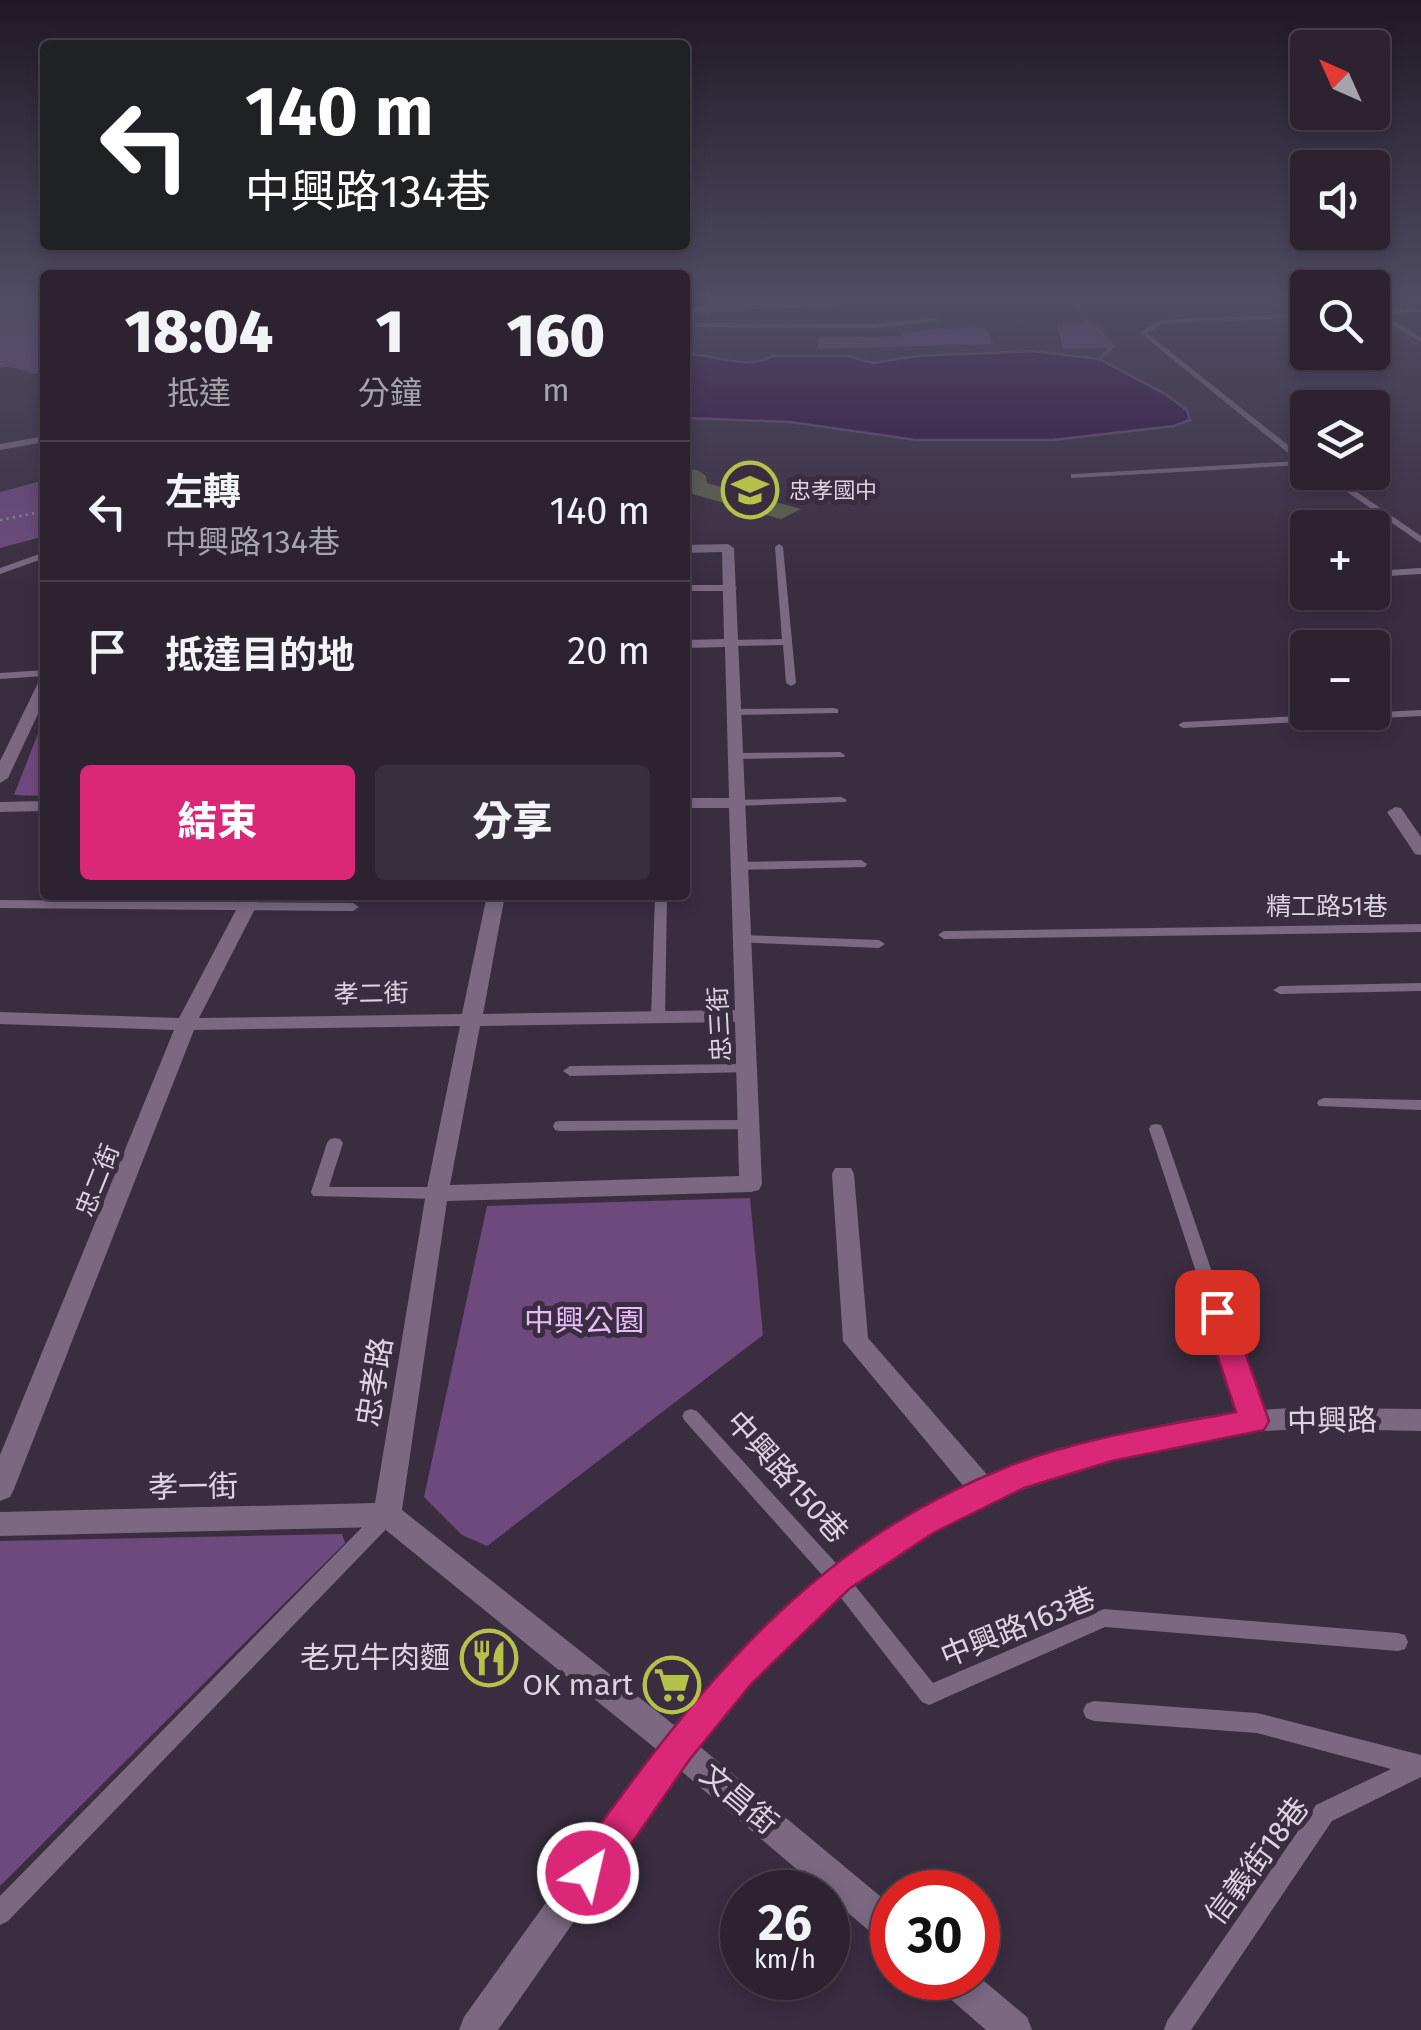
<!DOCTYPE html>
<html lang="zh-TW">
<meta charset="utf-8">
<style>
:root{--surface:#2c2230;--page:#382f3c;--text:#f1f3f6;--muted:#a6a4ab;--line:#483f4c;--accent:#db2777}
body{margin:0;font-family:"Fira Sans","Noto Sans TC",sans-serif;background:var(--page);color:var(--text);height:100vh;display:flex;flex-direction:column;font-size:38px;white-space:nowrap}
*{box-sizing:border-box;margin:0}
p{font-size:32px;color:var(--muted)}
.icon{flex:none;width:55px;height:55px;fill:none;stroke:currentColor;stroke-width:2;stroke-linecap:round;stroke-linejoin:round}
.map{position:relative;flex:1;overflow:hidden}
.panel{position:absolute;left:40px;top:270px;width:650px;height:630px;display:flex;flex-direction:column;background:var(--surface);border-radius:10px;box-shadow:0 5px 15px #0003,0 0 0 2px var(--line)}
.panel>*{flex:none}
.banner{position:absolute;left:40px;top:40px;width:650px;height:210px;border-radius:10px;box-shadow:0 5px 15px #0003,0 0 0 2px var(--line);background:#202124;color:#fff;overflow:hidden}
.needle{width:65px;rotate:315deg}
.controls{position:absolute;left:1290px;top:30px;display:grid;gap:20px}
.controls a{display:grid;place-items:center;width:100px;height:100px;border-radius:10px;background:var(--surface);box-shadow:0 5px 15px #0003,0 0 0 2px var(--line);font-size:50px}
.speed{position:absolute;left:720px;top:1870px;display:flex;gap:20px;font-size:50px;font-weight:700;text-align:center}
.speed>*{display:grid;place-content:center;width:130px;height:130px;border-radius:50%;background:var(--surface);box-shadow:0 5px 15px #0003,0 0 0 2px var(--line);line-height:1}
.speed small{font-size:25px;font-weight:400}
.speed .limit{border:15px solid #d22;background:#fff;color:#111}
.pin{position:absolute;display:grid;place-items:center;width:85px;height:85px;color:#fff;margin:-42px;border-radius:20px;box-shadow:0 5px 15px #0006}
.me{position:absolute;width:110px;margin:-55px;rotate:35deg;stroke-linejoin:round;filter:drop-shadow(0 0 8px #0008)}
.turn{display:flex;align-items:center;gap:35px;height:210px;padding:0 40px;font-size:45px}
.turn .icon{width:130px;height:130px;stroke-width:2.5}
.turn b{display:block;font-size:70px;line-height:85px}
.eta{display:flex;justify-content:space-evenly;align-items:center;height:170px;text-align:center}
.eta b{font-size:60px;font-weight:800;line-height:70px}
.action{display:flex;gap:20px;margin-top:auto;padding:20px 40px}
.action a{flex:1;height:115px;border-radius:10px;background:var(--accent);color:#fff;font-size:40px;font-weight:800;line-height:115px;text-align:center}
.action a+a{background:var(--page);color:var(--text)}
ul{padding:0;list-style:none}
li{display:flex;align-items:center;gap:30px;height:140px;padding:0 40px;border-top:2px solid var(--line)}
li div{flex:1}
li b{display:block;font-size:38px}
li em{font-style:normal}
.map>svg:first-child{display:block}
.green{fill:#6e497d}
.water{fill:#330d41;stroke:#664971;stroke-width:2.5}
.lines{fill:none;stroke-linecap:round;stroke-linejoin:round}
.stream{stroke:#664971;stroke-width:4}
.building{fill:#5f634a}
.path{stroke:#908695;stroke-width:2.5;stroke-dasharray:2.5 4;stroke-linecap:butt}
.service{fill:#7b6982;fill-rule:evenodd}
.minor{fill:#7b6982;fill-rule:evenodd}
.tertiary{fill:#7b6982;fill-rule:evenodd}
.route{fill:#db2777;stroke:#8e194d;stroke-width:2.5}
.labels{text-anchor:middle;stroke-width:10;stroke-linejoin:round;paint-order:stroke}
.far-poi-label{font-size:22px;fill:#dcd4e0;stroke:#3a2d40;text-anchor:start}
.street-label{font-size:25px;fill:#dcd4e0;stroke:#3a2d40}
.near-park-label{font-size:30px;fill:#e9bbfd;stroke:#3a2d40}
.near-street-label{font-size:30px;fill:#dcd4e0;stroke:#3a2d40}
.near-poi-label{font-size:30px;fill:#dcd4e0;stroke:#3a2d40;text-anchor:end}
</style>
<div class="map">
<svg width="1421" height="2030" viewBox="0 0 1421 2030">
<rect width="100%" height="100%" fill="#3a2d40"/>
<path class="green" d="M0 300H45V374C29 376 15 364 0 368Z
M1095 323 1117 348 1063 349 1057 324Z
M985 326 993 344 817 349 819 338 903 336 904 332Z
M45 480V536L0 548V492Z
M45 717V796L14 795 41 726Z
M750 1198 763 1335 487 1546 462 1535 424 1497 487 1206Z
M342 1534 345 1543 0 1886V1541Z"/>
<path class="water" d="M1033 351 1099 359 1165 394 1187 410 1190 420 1174 426 1053 440H916L790 422 685 418V354C715 354 745 371 773 356H848L873 363 917 356Z"/>
<g class="lines">
<path class="stream" d="M1071 300 1111 348 1099 359"/>
</g>
<path class="building" d="M685 467 699 471 706 476 707 483 801 509 781 519 685 492Z"/>
<g class="lines">
<path class="path" d="M0 520 45 511"/>
<path class="service" d="M1421 308V312L1382 314 1421 337V342L1372 313 1375 310Z
M1308 313V317L1161 324 1147 333 1308 461V467L1303 465 1071 478V474H1074L1298 461 1140 333 1159 320Z
M939 318 941 321 874 328 697 327 694 325 697 323 874 324Z
M1318 472H1328L1421 536V543Z
M779 544 783 547 796 683 791 686 786 683 783 645 733 646 728 643 733 640 782 639 775 547Z
M45 552V558L0 574V568Z
M1421 568V574L1372 577V571Z
M685 585H732L737 588 732 591H685Z
M45 670V676L0 679V673Z
M834 708 838 709V713L734 715 729 712 734 709Z
M1421 710V716L1183 728 1178 725 1183 722Z
M840 752 845 755 844 757 735 759 730 756 735 753Z
M841 797 847 800 845 802 735 806 729 803 735 800Z
M861 860 867 864 865 867 737 870 731 866 737 862Z
M655 895H667L665 1018 658 1022 651 1018Z
M0 900 353 903 359 907 353 911 0 908Z
M1421 924V932L944 939 938 935 944 931Z
M740 935 879 940 885 944 879 948 735 942 734 939Z
M1421 983V991L1280 994 1273 990 1280 986Z
M746 1064 751 1066 753 1069 751 1072 570 1076 563 1071 570 1066Z
M1324 1098 1421 1100V1110L1319 1106 1317 1103 1319 1100Z
M748 1120 753 1121 755 1125 753 1129 560 1131 555 1130 553 1126 555 1122 560 1121Z
M1156 1124 1161 1125 1163 1129 1263 1421 1260 1426 1254 1428 1248 1426 1245 1421 1149 1129 1151 1125Z
M335 1138 340 1139 343 1143 329 1187H437L443 1189 445 1193 443 1197 437 1199 313 1196 311 1192 327 1143 330 1139Z
M691 1409 697 1411 845 1573 933 1683 1104 1609 1398 1633 1405 1635 1408 1642 1405 1649 1398 1651 1105 1627 929 1705 922 1702 831 1585 685 1421 682 1416 685 1411Z
M387 1507 394 1509 397 1515 394 1521 8 1921 0 1925V1896L380 1509Z
M1094 1701 1257 1713 1421 1755V1777L1332 1821 1191 2030H1164L1167 2021 1316 1805 1391 1769 1257 1733 1094 1721 1086 1718 1083 1711 1086 1704Z"/>
<path class="minor" d="M728 544 734 548 762 1184 759 1190 751 1192 447 1201 402 1510 674 1725C760 1625 844 1544 965 1488L843 1341 832 1174 835 1168H851L854 1174 868 1338 990 1478C1068 1447 1167 1418 1251 1411 1307 1405 1365 1409 1421 1409V1431C1365 1430 1309 1427 1253 1432 1215 1435 1178 1446 1141 1454 937 1501 830 1586 698 1745L892 1906V1945L880 1940 680 1770 498 2030H459L464 2017 656 1749 382 1527 0 1536V1512L375 1503 426 1193 460 1026 194 1030 14 1489 10 1497 0 1501V1455L174 1030 0 1024V1012L179 1018 244 895H262L199 1018 462 1014 487 895H505L483 1014 735 1010 729 808H685V798H729L725 647 685 648V640L724 639 722 552 685 553V545ZM735 1022 739 1176 450 1185 480 1026Z
M45 679V699L8 778 0 783V761L38 683Z
M45 801V811L0 812V802Z
M1395 807 1401 808 1421 837V855L1415 854 1387 812Z
M978 1976 1027 2017 1032 2030H986L940 1990 934 1978Z"/>
<path class="tertiary" d="M873 300H974L685 312V306Z
M45 436V442L0 450V444Z"/>
</g>
<linearGradient id="sky" x2="0" y2="1"><stop stop-color="#201923"/><stop offset="0.51" stop-color="#4f4c64"/><stop offset="1" stop-color="#4f4c64" stop-opacity="0"/></linearGradient>
<rect width="1421" height="585" fill="url(#sky)"/>
<path class="route" d="M1217 1301 1227 1304 1231 1312 1269 1421 1264 1430 1112 1461 1024 1488 933 1533 849 1589 752 1683 690 1759 602 1886 588 1892 575 1886 569 1873 575 1859C696 1691 807 1546 1007 1467 1080 1438 1159 1427 1236 1412L1203 1312 1207 1304Z"/>
<defs>
<g id="school-ring" transform="scale(2.875)"><circle r="9.5" fill="#3a2d40" stroke="#b5c24a" stroke-width="1.5"/><path d="M0-5L7-2L0 1L-7-2ZM-4 1L0 2.5L4 1V4Q0 6-4 4Z" fill="#b5c24a"/></g>
<g id="restaurant-ring" transform="scale(2.875)"><circle r="9.5" fill="#3a2d40" stroke="#b5c24a" stroke-width="1.5"/><path d="M-5-6h1v4h1v-4h1v4h1v-4h1v5L-1.5 .5V6h-2V.5L-5-1ZM5-6V6H3V1.5H1.5Q1.5-4 5-6Z" fill="#b5c24a"/></g>
<g id="supermarket-ring" transform="scale(2.875)"><circle r="9.5" fill="#3a2d40" stroke="#b5c24a" stroke-width="1.5"/><path d="M-6-5.5h2.5l.6 2H6L4.5 2H-2.5L-4.4-4H-6ZM-1.5 3.2a1.3 1.3 0 1 0 .1 0ZM3 3.2a1.3 1.3 0 1 0 .1 0Z" fill="#b5c24a"/></g>
</defs>
<g fill-rule="evenodd">
<use href="#school-ring" x="750" y="490"/>
<use href="#restaurant-ring" x="489" y="1658"/>
<use href="#supermarket-ring" x="672" y="1685"/>
</g>
<g class="labels">
<g class="far-poi-label">
<text x="789" y="498">忠孝國中</text>
</g>
<g class="street-label">
<text x="1327" y="915">精工路51巷</text>
<text transform="translate(371 993) rotate(-1)" y="9">孝二街</text>
<text transform="translate(719 1024) rotate(-93)" y="9">忠三街</text>
<text transform="translate(97 1180) rotate(-68)" y="9">忠二街</text>
</g>
<g class="near-park-label">
<text x="584" y="1331">中興公園</text>
</g>
<g class="near-street-label">
<text transform="translate(375 1382) rotate(-81)" y="10">忠孝路</text>
<text transform="translate(1332 1421) rotate(-1)" y="10">中興路</text>
<text transform="translate(787 1477) rotate(48)" y="10">中興路150巷</text>
<text transform="translate(193 1487) rotate(-1)" y="10">孝一街</text>
<text transform="translate(1018 1627) rotate(-22)" y="10">中興路163巷</text>
<text transform="translate(739 1799) rotate(40)" y="10">文昌街</text>
<text transform="translate(1257 1861) rotate(-53)" y="10">信義街18巷</text>
</g>
<g class="near-poi-label">
<text x="450" y="1668">老兄牛肉麵</text>
<text x="633" y="1695">OK mart</text>
</g>
</g>
</svg>
<div class="controls">
<a><svg class="needle" viewBox="-14 -14 28 28"><path d="M0-13l5 13h-10z" fill="#e53935"/><path d="M0 13l5-13h-10z" fill="#a6a4ab"/></svg></a>
<a><svg class="icon" aria-label="sound" viewBox="0 0 24 24"><path d="M4 9h4l5-4v14l-5-4H4zM17 9q2 3 0 6"/></svg></a>
<a><svg class="icon" aria-label="search" viewBox="0 0 24 24"><circle cx="10" cy="10" r="6"/><path d="M15 15l6 6"/></svg></a>
<a><svg class="icon" aria-label="layers" viewBox="0 0 24 24"><path d="M12 4l9 5-9 5-9-5zM3 14l9 5 9-5"/></svg></a>
<a>+</a>
<a>−</a>
</div>
<div class="speed"><div>26<small>km/h</small></div><div class="limit">30</div></div>
<div class="pin" style="left:1217px;top:1312px;background:#d93025"><svg class="icon" aria-label="arrive" viewBox="0 0 24 24"><path d="M6 21V4h12l-3 4 3 4H6"/></svg></div>
<svg class="me" style="left:588px;top:1873px" viewBox="-20 -20 40 40"><circle r="17" fill="#db2777" stroke="#fff" stroke-width="3"/><path d="M0-11L8 9 0 5-8 9z" fill="#fff"/></svg>
<div class="banner">
<div class="turn"><svg class="icon" aria-label="left" viewBox="0 0 24 24"><path d="M17 20v-9H6M10 6l-5 5 5 5"/></svg><div><b>140 m</b>中興路134巷</div></div>
</div>
<section class="panel">
<div class="eta">
<div><b>18:04</b><p>抵達</p></div>
<div><b>1</b><p>分鐘</p></div>
<div><b>160</b><p>m</p></div>
</div>
<ul>
<li><svg class="icon" aria-label="left" viewBox="0 0 24 24"><path d="M17 20v-9H6M10 6l-5 5 5 5"/></svg><div><b>左轉</b><p>中興路134巷</p></div><em>140 m</em></li>
<li><svg class="icon" aria-label="arrive" viewBox="0 0 24 24"><path d="M6 21V4h12l-3 4 3 4H6"/></svg><div><b>抵達目的地</b></div><em>20 m</em></li>
</ul>
<div class="action"><a>結束</a><a>分享</a></div>
</section>
</div>
